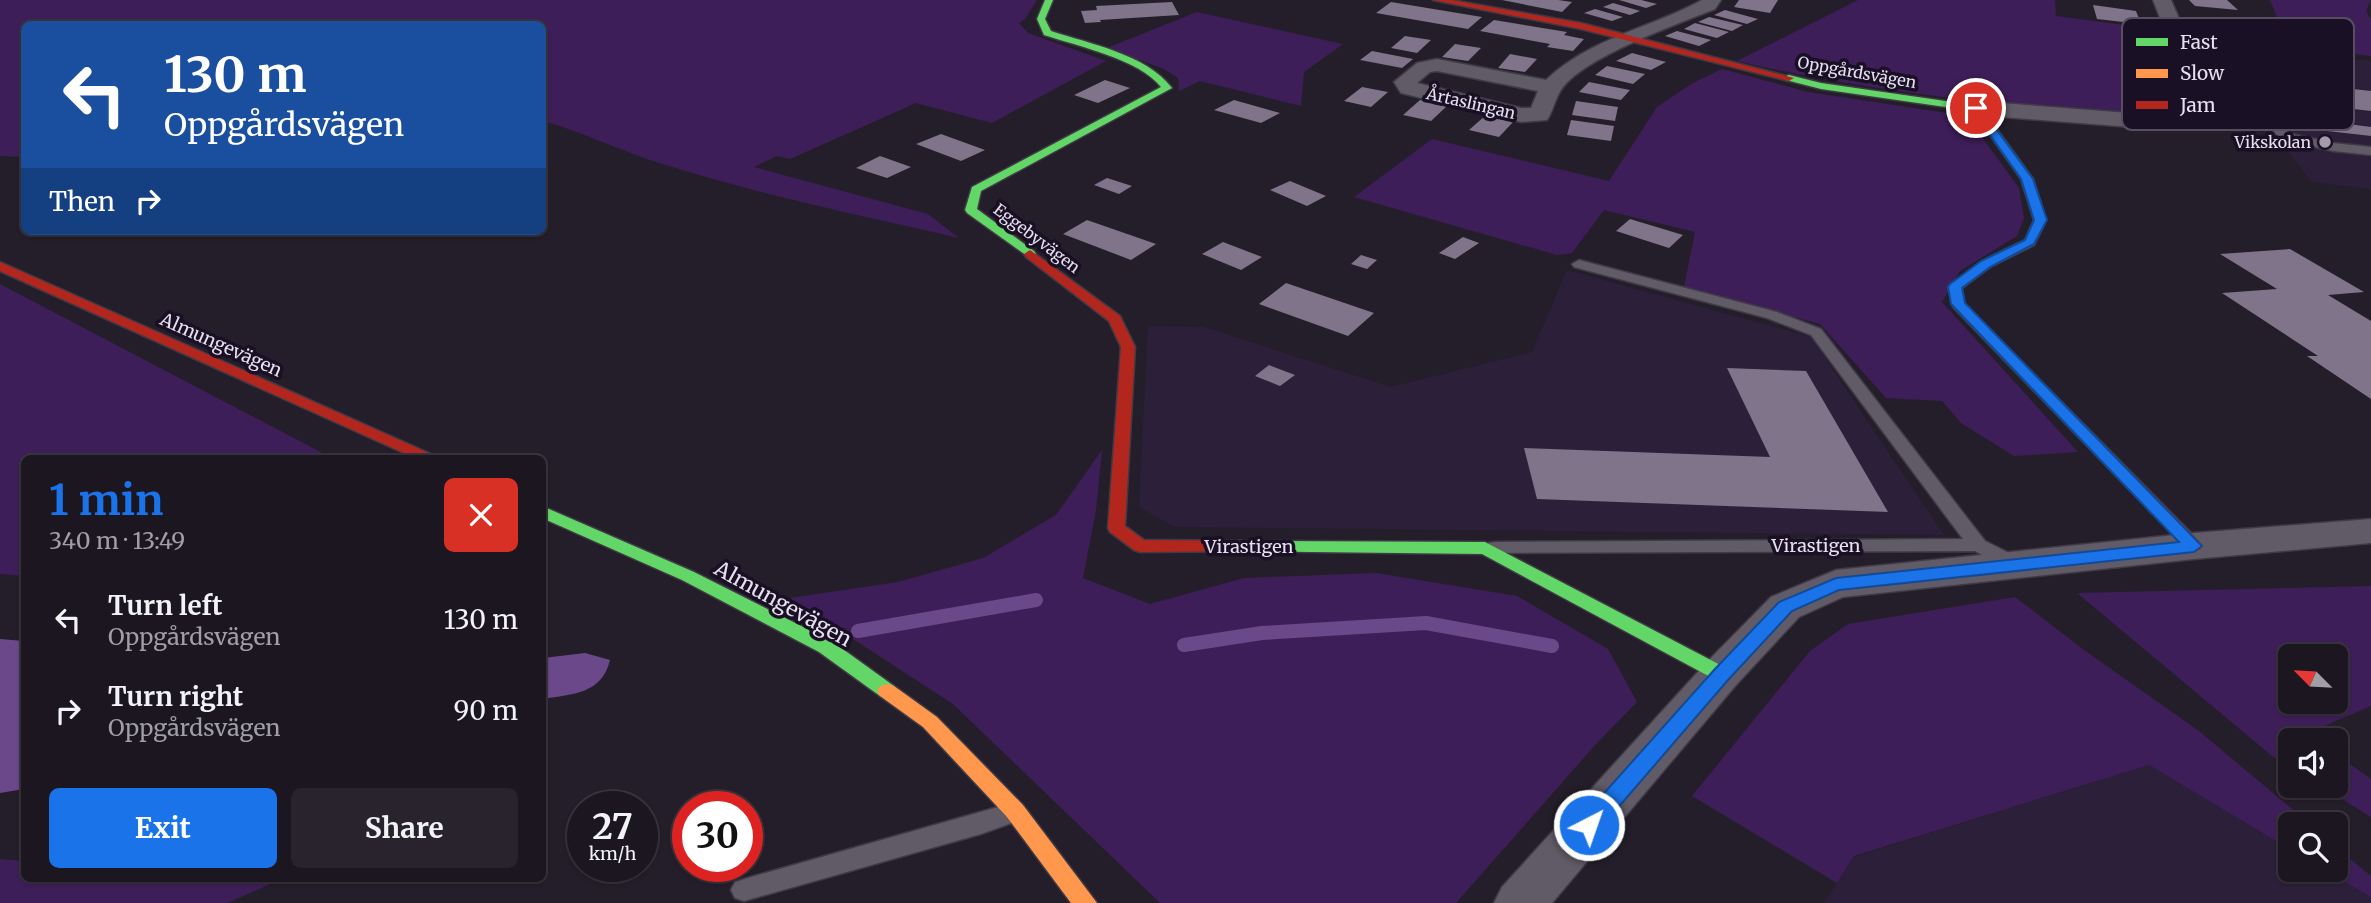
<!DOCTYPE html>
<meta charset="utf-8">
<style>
:root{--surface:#1b1620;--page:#28232d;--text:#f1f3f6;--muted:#a09fa5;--line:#39353e;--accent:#1a73e8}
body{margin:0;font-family:Merriweather,serif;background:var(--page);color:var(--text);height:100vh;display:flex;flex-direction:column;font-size:26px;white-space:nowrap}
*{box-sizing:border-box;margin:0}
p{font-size:23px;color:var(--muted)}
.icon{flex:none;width:38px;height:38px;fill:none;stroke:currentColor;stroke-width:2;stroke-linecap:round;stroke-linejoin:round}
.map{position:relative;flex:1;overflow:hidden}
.sheet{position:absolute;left:21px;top:455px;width:525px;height:427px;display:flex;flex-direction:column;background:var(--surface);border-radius:10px;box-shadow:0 2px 5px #0004,0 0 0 2px var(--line)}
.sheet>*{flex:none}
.banner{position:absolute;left:21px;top:21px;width:525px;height:214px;border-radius:10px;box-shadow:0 2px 5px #0004,0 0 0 2px var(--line);background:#1a4fa0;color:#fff;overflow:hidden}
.needle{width:46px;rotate:294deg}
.buttons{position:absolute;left:2278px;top:644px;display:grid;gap:14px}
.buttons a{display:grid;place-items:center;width:70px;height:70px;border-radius:10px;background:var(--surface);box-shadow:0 2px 5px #0004,0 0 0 2px var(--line);font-size:35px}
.speed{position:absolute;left:567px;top:791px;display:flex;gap:14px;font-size:35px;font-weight:700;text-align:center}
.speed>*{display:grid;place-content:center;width:91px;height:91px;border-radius:50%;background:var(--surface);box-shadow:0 2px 5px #0004,0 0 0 2px var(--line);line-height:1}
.speed small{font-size:18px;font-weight:400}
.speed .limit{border:10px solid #d22;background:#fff;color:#111}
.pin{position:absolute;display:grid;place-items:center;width:60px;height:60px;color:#fff;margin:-30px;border:4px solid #fff;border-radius:50%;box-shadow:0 2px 7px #0007}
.me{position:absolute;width:77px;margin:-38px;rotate:41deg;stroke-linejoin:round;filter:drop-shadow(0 0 5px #0008)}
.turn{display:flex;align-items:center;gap:24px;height:147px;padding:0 28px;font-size:32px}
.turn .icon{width:91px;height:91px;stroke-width:2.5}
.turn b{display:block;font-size:49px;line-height:60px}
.then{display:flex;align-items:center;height:66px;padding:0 28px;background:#0003;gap:14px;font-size:26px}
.round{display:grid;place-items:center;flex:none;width:74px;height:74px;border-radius:10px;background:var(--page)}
.summary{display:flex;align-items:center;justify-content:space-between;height:119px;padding:0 28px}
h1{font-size:42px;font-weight:700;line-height:52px;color:var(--accent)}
.action{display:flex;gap:14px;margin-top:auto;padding:14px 28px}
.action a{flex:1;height:80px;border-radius:10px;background:var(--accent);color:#fff;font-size:28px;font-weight:700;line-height:80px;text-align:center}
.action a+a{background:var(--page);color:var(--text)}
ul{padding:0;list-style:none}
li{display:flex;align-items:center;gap:21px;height:91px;padding:0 28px}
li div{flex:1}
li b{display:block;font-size:26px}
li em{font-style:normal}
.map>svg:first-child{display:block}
.built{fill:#2c1f39}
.green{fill:#3e1e58;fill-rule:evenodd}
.water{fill:#6a488a}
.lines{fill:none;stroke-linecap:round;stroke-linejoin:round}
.stream{stroke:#6a488a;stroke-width:14}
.building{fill:#7f7489}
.lane-casing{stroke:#3f3a45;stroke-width:3}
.street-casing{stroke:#3f3a45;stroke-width:3}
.fast-casing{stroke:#3f3a45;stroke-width:3}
.slow-casing{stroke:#3f3a45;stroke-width:3}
.jam-casing{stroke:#3f3a45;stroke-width:3}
.lane{fill:#605b66;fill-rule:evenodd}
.street{fill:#605b66;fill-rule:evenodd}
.fast{fill:#63d668;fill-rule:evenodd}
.slow{fill:#ff974d;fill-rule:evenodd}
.jam{fill:#b3261e;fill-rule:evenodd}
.route{fill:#1a73e8;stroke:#114b97;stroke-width:2}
.poi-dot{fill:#a29caa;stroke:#1a1025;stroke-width:2.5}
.labels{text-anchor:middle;stroke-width:7;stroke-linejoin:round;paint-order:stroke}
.far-street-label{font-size:16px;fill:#e6e0ef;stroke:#1a1025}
.far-poi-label{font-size:16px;fill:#e6e0ef;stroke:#1a1025;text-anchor:end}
.street-label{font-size:18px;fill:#e6e0ef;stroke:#1a1025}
.near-street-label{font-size:21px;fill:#e6e0ef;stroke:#1a1025}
.key{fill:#1a1025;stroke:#574e62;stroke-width:2}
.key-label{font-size:19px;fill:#e6e0ef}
</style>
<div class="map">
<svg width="2371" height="903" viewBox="0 0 2371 903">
<rect width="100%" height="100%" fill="#241e2a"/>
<path class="built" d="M2200 42 2371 61V189L2312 182Z
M1567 270 1811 337 1944 535 1174 527 1139 507 1148 326 1204 327 1391 387 1532 352Z
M2149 765 2291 850V870H2325L2371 897V903H1824L1854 857Z"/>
<path class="green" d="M0 0H1037L1025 19 1019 23 1028 33 1106 61 992 123 916 103 790 159 777 156 754 167 928 214 959 238C860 215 760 195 663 164 622 152 584 132 543 121L542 24H24V157L0 156Z
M1858 0H2055L2056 16 2161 30 2179 85 2177 95 2134 112 2111 115C1985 103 1860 90 1737 61Z
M2270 0H2371L2366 11 2371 19V56L2289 47Z
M1197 12 1343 44 1304 72 1301 106 1200 81 1179 91 1178 78 1164 69 1107 48Z
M1722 69 1808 92 1947 113 1961 117 1976 129 2019 188 2024 218 2017 236 1960 271 1942 302 2078 452 2014 456 1961 423 1942 401 1886 398 1820 324 1684 287 1695 232 1604 210 1572 253 1557 255 1354 197 1432 139 1609 181 1657 107 1691 84Z
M0 284 332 458H24V576L0 574Z
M1102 450 1096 510 1083 578 1150 604 1244 578 1376 573 1517 596 1608 649 1637 702 1596 744 1456 903H1160L953 704 790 598 898 582 983 558 1056 515Z
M2371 586V706L2308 733 2318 740H2291V767L2272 756 2077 593ZM2291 656H2336V702H2291Z
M2015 597 2084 650 2199 731 2310 824H2291V850L2149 765 1854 856 1837 883 1692 796 1810 651 1848 624Z
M2336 754 2371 779V817L2321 786H2336Z
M2336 847 2371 876V897L2325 870H2336Z
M0 859 24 861V878L282 879 227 903H0Z"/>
<path class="water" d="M0 639 24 641V789L0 793Z
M585 653 610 660C602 694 573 694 543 699V658Z"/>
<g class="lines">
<path class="stream" d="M858 631 1036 600
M1184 645 1262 633 1426 623 1552 646"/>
</g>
<path class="building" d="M1502 0H1558L1572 2 1562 12Z
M1619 0H1641L1657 4 1646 8Z
M1739 0H1778L1770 13 1734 7Z
M2189 0H2227L2238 10 2195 6Z
M1172 2 1179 15 1100 20 1101 22 1085 23 1081 11 1097 10 1096 6Z
M1391 2 1482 17 1468 29 1376 13Z
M1613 3 1640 11 1630 15 1603 7Z
M2093 5 2136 11 2141 24 2097 19Z
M1595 9 1623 17 1612 21 1584 13Z
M1725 10 1758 19 1747 24 1714 15Z
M1709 17 1743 25 1732 31 1698 22Z
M2199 17 2243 23 2251 37 2205 31Z
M1494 20 1567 32 1564 35 1584 39 1573 51 1547 47 1550 44 1480 31Z
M1695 23 1729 32 1717 38 1684 29Z
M1677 31 1711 40 1699 46 1665 36Z
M1405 36 1431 40 1417 53 1391 48Z
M1455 44 1481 48 1468 61 1442 57Z
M1372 51 1413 59 1402 68 1360 60Z
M1632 53 1666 62 1651 70 1616 61Z
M1510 54 1537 59 1525 72 1498 68Z
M1607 66 1645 74 1633 84 1595 75Z
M1105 80 1130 88 1098 103 1074 95Z
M1589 82 1630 90 1621 100 1579 92Z
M2291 82 2371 91V111L2310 104Z
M1362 87 1388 92 1371 107 1344 101Z
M1234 100 1280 113 1261 123 1214 110Z
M1420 100 1447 106 1431 121 1403 115Z
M1576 101 1618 107 1615 121 1572 115Z
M1486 115 1514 121 1499 137 1469 130Z
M2302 118 2371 127V136L2310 129Z
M1571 120 1614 126 1611 141 1567 135Z
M941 134 985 150 961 161 916 144Z
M880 156 911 167 887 178 856 168Z
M1107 178 1132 186 1119 194 1094 185Z
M1290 181 1326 196 1307 206 1270 190Z
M1630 219 1683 235 1669 248 1616 231Z
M1087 220 1156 244 1131 260 1063 234Z
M1463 237 1479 243 1455 259 1439 253Z
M1223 242 1262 257 1241 270 1202 254Z
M2290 249 2364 292 2328 295 2371 321V399L2307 356H2318L2222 293 2277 289 2220 254Z
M1361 255 1377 260 1367 269 1351 264Z
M1286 283 1374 313 1348 336 1259 304Z
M1269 365 1295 375 1280 386 1255 376Z
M1727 368 1806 371 1888 512 1537 499 1524 448 1770 457Z
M705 866H740L732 871 718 874 711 873Z"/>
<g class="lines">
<g class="lane-casing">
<path id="lane" d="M2182 44C2242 52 2245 57 2281 105L2272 114 2288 133 2333 143 2371 147V155L2333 151 2280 139 2260 114 2269 105 2236 63 2215 55 2178 49V45Z
M1579 260 1777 312 1821 329 1985 541 2023 560 2026 565 2023 570H2009L1975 551 1488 553 1485 548 1488 543 1495 542 1963 539 1811 335 1767 318 1574 267 1572 264Z
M1012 803 1020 806 1024 813 1020 820 981 834 744 901 735 898 731 890 735 882 744 879Z"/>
</g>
<g class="street-casing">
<path id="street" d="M1702 0H1721L1715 9C1678 24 1581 58 1561 90 1555 99 1553 111 1547 120L1521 122 1409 95 1401 93 1394 82 1417 63 1437 59 1546 80C1590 38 1651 28 1702 0ZM1437 71 1538 91 1531 108H1521L1417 83 1430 72Z
M2153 0H2171L2210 90 2200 102 2131 127 1976 115 1968 113 1965 108 1968 103 1976 101 2129 113 2184 92 2188 89Z
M2371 519V543L2194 559 1843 597 1799 617 1736 685 1552 903H1494L1502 887 1706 663 1771 597 1836 570 2194 533Z"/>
</g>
<g class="fast-casing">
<path id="fast" d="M1045 0H1053L1045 19 1051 31C1090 44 1146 54 1172 88L981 191 977 209 1034 251 1036 254 1030 258 967 213 965 210 972 187 1161 87C1139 59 1077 46 1044 35L1037 19Z
M1789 75 1821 83 1980 106 2033 179 2046 220 2034 245 1990 267 1962 288 1964 303 2014 354 2016 357 2014 360H2004L1953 307 1948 287 1982 261 2025 240 2034 220 2021 179 1973 111 1821 89 1786 80V76Z
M542 506 694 572 833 642 894 686 897 691 894 696 887 698 880 696 819 652 682 580 542 518Z
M1241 541 1485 542 1728 669 1731 674 1728 679 1721 681 1714 679 1482 554 1235 551 1232 547 1235 543Z"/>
</g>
<g class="slow-casing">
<path id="slow" d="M887 684 894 686 937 717 1023 805 1097 903H1071L1007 817 923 727 880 696 877 691 880 686Z"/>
</g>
<g class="jam-casing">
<path id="jam" d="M1433 0H1451L1581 23 1794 78 1789 81 1581 29Z
M1030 250 1120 316 1135 347 1125 526 1144 540 1241 541 1247 543 1250 547 1247 551 1140 552 1134 550 1110 532 1108 528 1121 347 1109 321 1026 257 1024 254Z
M0 262 433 455 435 458H415L0 271Z
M2009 353 2014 354 2200 542 2203 546 2200 550H2188L2004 360 2002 357 2004 354Z"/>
</g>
<use href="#lane" class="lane"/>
<use href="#street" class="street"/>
<use href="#fast" class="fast"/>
<use href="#slow" class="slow"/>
<use href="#jam" class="jam"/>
</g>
<path class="route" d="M1972 106H1979L2033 179 2047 220 2034 244 1990 267 1962 288 1965 303 2202 546 2194 552 1839 590 1792 611 1728 680 1597 832 1589 834 1581 832 1578 825 1581 819 1715 669 1779 602 1836 578 2179 542 1951 304 1948 287 1950 284 1981 261 2025 240 2034 220 2021 179 1971 108Z"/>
<circle class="poi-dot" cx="2325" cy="142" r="7"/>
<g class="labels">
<g class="far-street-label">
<text transform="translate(1857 72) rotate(10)" y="6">Oppgårdsvägen</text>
<text transform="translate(1471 103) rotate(13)" y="6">Årtaslingan</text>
<text transform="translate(1037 238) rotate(37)" y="6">Eggebyvägen</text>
</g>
<g class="far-poi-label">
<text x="2311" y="148">Vikskolan</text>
</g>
<g class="street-label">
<text transform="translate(221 345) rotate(24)" y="6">Almungevägen</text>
<text x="1816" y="552">Virastigen</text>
<text x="1249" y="553">Virastigen</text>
</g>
<g class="near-street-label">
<text transform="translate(783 604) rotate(29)" y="7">Almungevägen</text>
</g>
</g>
<rect x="2122" y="18" width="232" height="112" rx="10" class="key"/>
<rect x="2136" y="38" width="32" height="8" fill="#63d668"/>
<rect x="2136" y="69" width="32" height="9" fill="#ff974d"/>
<rect x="2136" y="101" width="32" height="8" fill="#b3261e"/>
<g class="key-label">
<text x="2180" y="49">Fast</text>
<text x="2180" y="80">Slow</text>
<text x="2180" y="112">Jam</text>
</g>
</svg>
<div class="buttons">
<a><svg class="needle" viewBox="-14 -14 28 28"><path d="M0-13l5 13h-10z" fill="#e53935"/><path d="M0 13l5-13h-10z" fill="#a09fa5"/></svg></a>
<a><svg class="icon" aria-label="sound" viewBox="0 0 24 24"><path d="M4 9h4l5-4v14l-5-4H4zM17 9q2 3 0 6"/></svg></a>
<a><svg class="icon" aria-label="search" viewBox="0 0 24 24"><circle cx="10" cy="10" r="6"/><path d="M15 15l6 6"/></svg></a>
</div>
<div class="speed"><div>27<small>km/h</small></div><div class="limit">30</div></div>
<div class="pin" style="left:1976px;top:108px;background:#d93025"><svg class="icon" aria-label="arrive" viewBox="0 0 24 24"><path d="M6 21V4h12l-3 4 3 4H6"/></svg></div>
<svg class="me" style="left:1589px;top:825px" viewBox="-20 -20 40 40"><circle r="17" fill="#1a73e8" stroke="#fff" stroke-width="3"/><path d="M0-11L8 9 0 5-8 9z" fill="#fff"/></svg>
<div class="banner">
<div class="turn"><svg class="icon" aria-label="left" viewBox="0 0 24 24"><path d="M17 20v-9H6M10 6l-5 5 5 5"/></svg><div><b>130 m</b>Oppgårdsvägen</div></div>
<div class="then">Then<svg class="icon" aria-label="right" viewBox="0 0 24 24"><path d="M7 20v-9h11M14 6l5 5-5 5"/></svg></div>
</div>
<section class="sheet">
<div class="summary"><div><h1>1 min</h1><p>340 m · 13:49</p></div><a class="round" style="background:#d93025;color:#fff"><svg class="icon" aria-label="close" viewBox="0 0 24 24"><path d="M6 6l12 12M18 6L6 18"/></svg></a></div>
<ul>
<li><svg class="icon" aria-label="left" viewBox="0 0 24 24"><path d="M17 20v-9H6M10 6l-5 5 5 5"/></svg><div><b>Turn left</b><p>Oppgårdsvägen</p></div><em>130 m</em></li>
<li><svg class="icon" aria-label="right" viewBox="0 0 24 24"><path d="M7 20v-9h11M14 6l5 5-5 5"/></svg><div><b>Turn right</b><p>Oppgårdsvägen</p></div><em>90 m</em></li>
</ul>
<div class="action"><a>Exit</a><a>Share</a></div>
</section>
</div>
